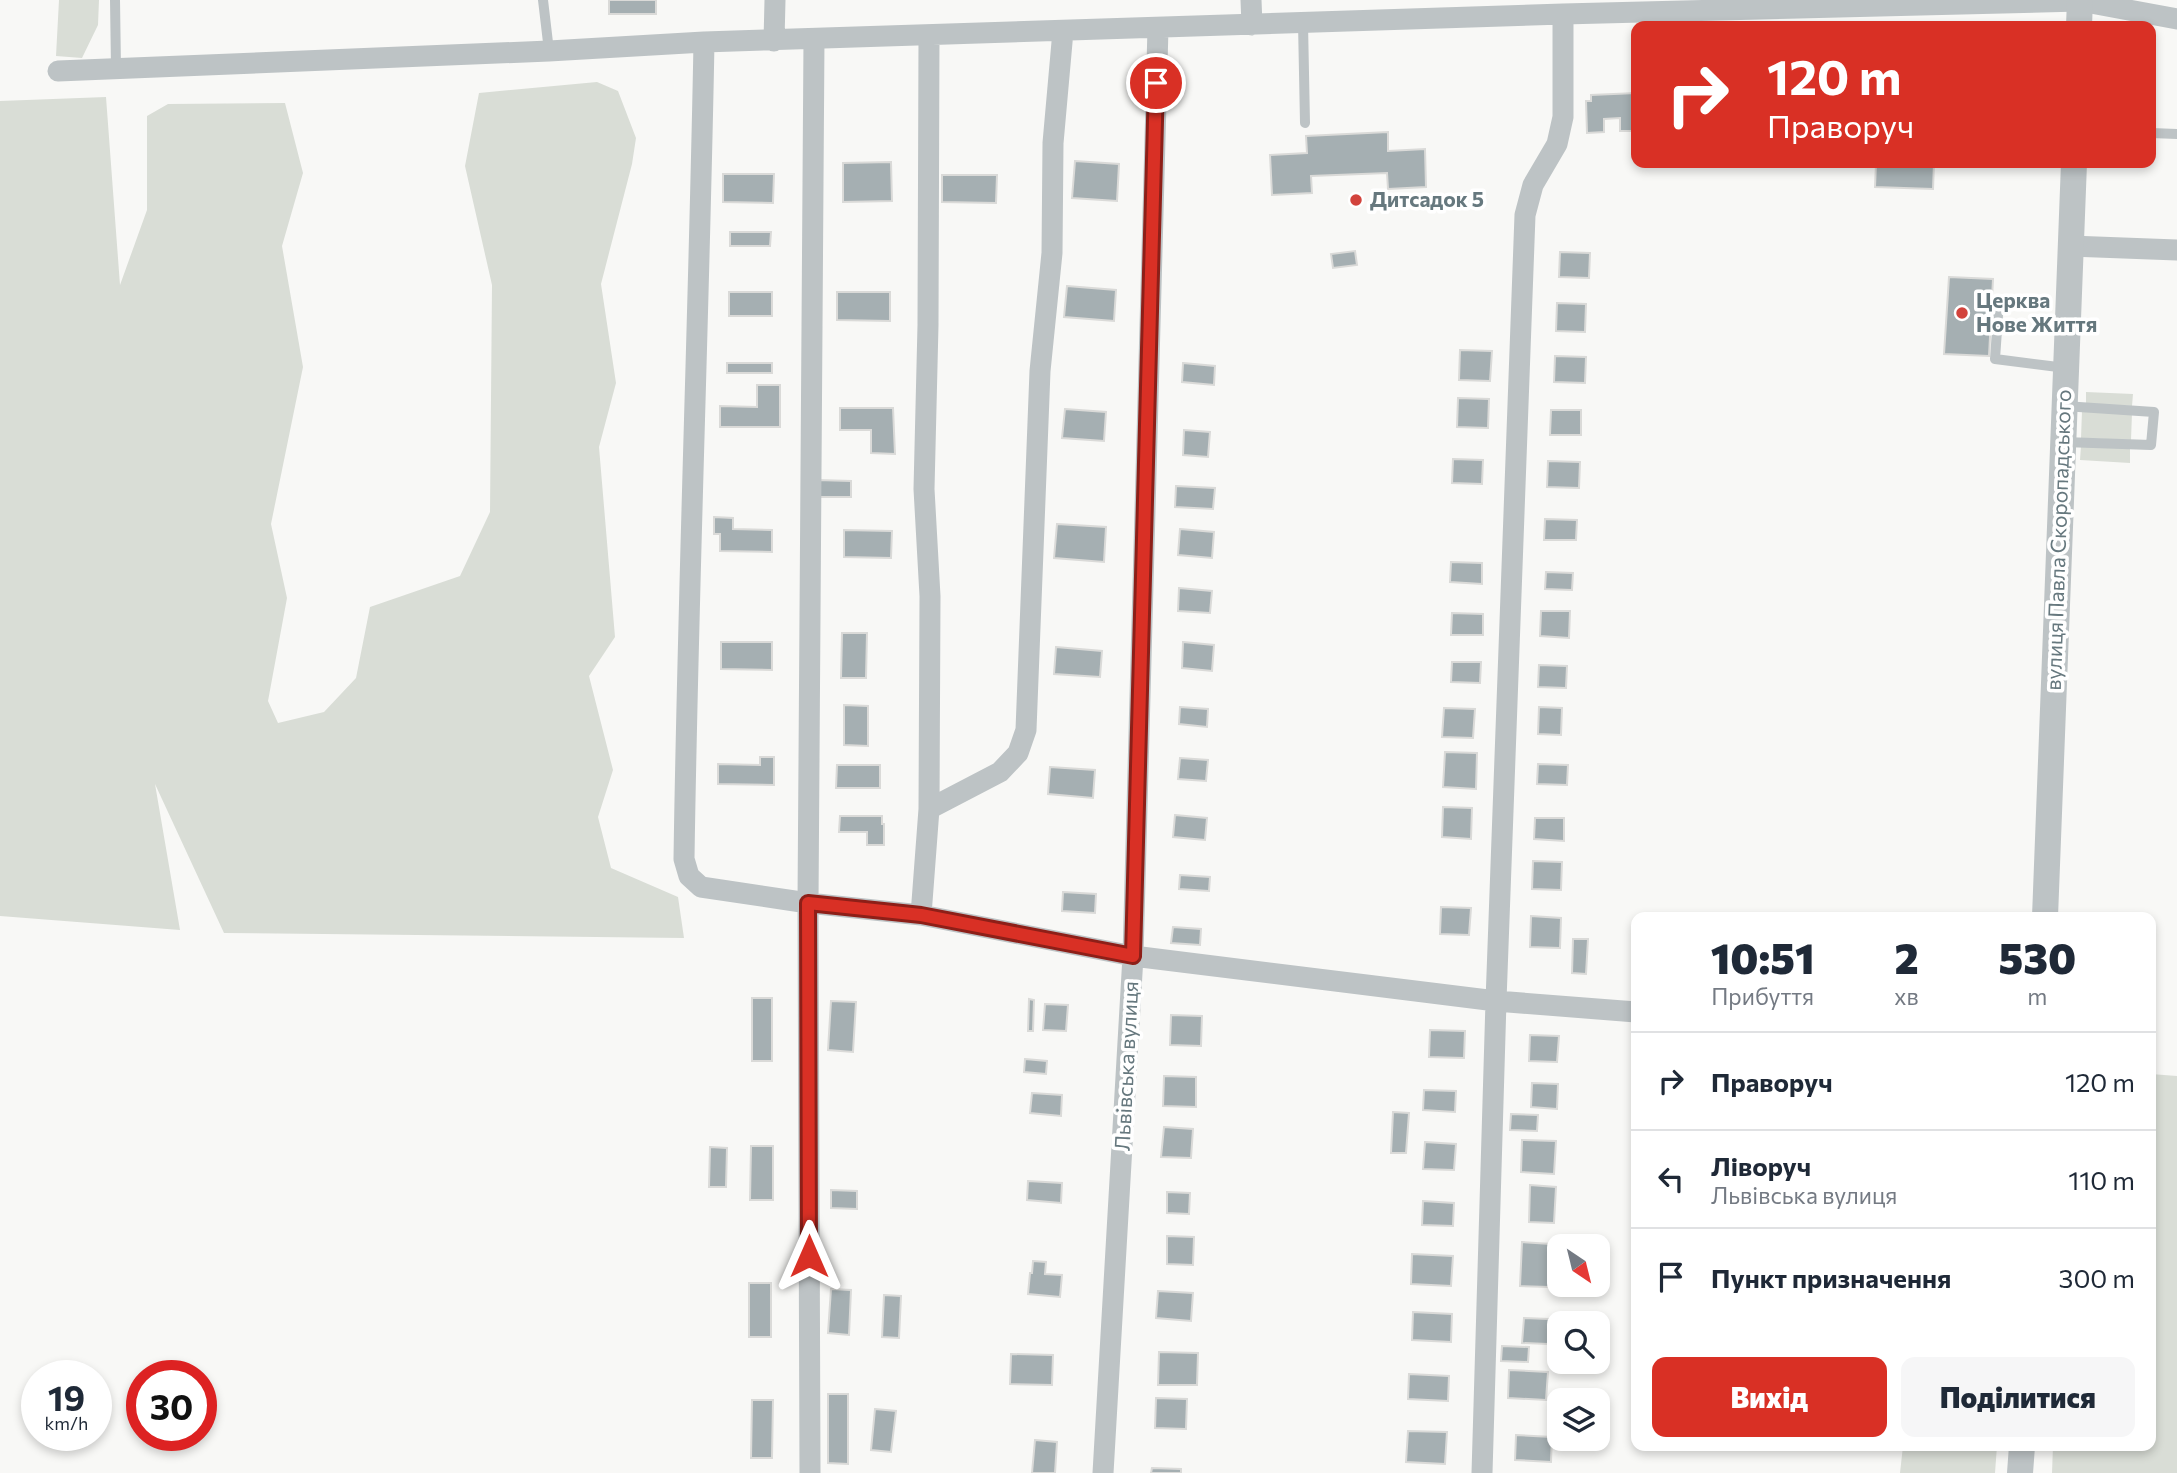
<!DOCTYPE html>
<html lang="uk">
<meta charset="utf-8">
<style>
:root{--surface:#fff;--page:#f6f6f7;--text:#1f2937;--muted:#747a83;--line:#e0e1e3;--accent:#d93025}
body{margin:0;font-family:Commissioner,sans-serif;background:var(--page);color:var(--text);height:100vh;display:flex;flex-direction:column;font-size:26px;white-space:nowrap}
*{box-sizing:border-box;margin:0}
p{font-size:23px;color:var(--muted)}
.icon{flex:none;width:38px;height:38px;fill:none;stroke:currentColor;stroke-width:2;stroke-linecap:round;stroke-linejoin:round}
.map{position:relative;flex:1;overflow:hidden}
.side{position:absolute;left:1631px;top:912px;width:525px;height:539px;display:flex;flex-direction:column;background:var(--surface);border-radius:14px;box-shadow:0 4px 10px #0003}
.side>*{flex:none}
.top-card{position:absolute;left:1631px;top:21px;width:525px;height:147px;border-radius:14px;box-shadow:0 4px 10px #0003;background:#d93025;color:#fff;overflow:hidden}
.needle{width:46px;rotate:145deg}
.fabs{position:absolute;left:1547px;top:1234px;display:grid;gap:14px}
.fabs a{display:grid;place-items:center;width:63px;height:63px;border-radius:14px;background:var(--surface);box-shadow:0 4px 10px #0003;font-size:35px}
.speed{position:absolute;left:21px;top:1360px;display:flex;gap:14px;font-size:35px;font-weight:700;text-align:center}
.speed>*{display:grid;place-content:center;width:91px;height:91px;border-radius:50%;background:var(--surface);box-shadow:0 4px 10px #0003;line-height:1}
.speed small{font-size:18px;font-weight:400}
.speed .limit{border:10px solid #d22;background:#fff;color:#111}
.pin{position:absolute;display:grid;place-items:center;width:60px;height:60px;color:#fff;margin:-30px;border:4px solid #fff;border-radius:50%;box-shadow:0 2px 7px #0007}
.me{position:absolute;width:77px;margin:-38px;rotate:0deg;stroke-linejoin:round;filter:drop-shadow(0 0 5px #0008)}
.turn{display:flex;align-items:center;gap:24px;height:147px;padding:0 21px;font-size:32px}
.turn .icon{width:91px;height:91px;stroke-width:2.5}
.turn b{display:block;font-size:49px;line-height:60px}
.eta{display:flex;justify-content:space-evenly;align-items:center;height:119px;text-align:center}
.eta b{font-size:42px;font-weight:800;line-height:49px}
.action{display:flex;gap:14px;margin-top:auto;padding:14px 21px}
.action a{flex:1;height:80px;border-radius:14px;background:var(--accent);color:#fff;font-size:28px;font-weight:800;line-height:80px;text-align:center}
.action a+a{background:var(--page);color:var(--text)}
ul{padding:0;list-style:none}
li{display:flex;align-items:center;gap:21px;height:98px;padding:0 21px;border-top:2px solid var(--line)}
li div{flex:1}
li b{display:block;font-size:26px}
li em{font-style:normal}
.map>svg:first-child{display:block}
.green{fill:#d9ddd6}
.building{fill:#a5afb2;stroke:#dadad8;stroke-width:2}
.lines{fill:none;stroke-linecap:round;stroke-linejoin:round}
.service{stroke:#bdc3c5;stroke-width:10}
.minor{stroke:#bdc3c5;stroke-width:21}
.tertiary{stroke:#bdc3c5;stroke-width:26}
.route-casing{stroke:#8d1f18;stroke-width:18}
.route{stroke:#d93025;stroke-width:12}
.poi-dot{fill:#d2433c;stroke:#fff;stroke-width:2.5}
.labels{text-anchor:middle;stroke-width:7;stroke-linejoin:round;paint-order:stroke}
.poi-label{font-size:21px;font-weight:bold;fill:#66787e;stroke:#fff;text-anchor:start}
.street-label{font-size:21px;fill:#66787e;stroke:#fff}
</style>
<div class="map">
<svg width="2177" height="1473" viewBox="0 0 2177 1473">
<rect width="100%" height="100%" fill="#f8f8f6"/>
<path class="green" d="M59 0H99L98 25 82 58 56 56Z
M597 82 618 91 636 138 632 164 601 284 616 383 599 447 615 637 589 676 613 770 598 817 611 868 678 897 684 938 224 933 155 784 180 930 0 916V101L106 97 120 285 147 210V116L168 104 285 103 303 173 282 246 303 367 271 524 287 598 268 701 278 723 324 712 356 678 370 607 460 576 490 512 492 285 465 166 479 93Z
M2086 392 2133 394 2132 406 2086 404Z
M2082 411 2132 413 2131 440 2081 438Z
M2081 446 2130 448V463L2080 460Z
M2151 1074 2177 1076V1473H2052L2053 1446H2151Z
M1903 1446H1997L1995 1473H1900Z"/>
<path class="building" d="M609 0H656V14H609Z
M1636 93V131H1620V118L1604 119V132L1587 133 1586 101H1591V95Z
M1388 132V151L1425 149 1426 187 1388 189 1387 173 1311 176 1312 193 1272 195 1270 155 1307 153 1306 136Z
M1075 161 1119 164 1117 201 1072 198Z
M891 162 892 201 843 202V163Z
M1876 163H1934L1933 189 1875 187Z
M723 174H774L773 203 723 202Z
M942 175H997L996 203 942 202Z
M730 232H771L770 246H730Z
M1355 251 1357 265 1333 268 1331 254Z
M1560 252 1590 253 1589 278 1559 277Z
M1949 277 1993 279 1989 356 1944 354Z
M1067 286 1116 290 1114 321 1064 317Z
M729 292H772V316H729Z
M837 292H890V321L837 320Z
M1557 303 1586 304 1585 332 1556 331Z
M1460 350 1492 351 1490 381 1459 380Z
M1555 356 1586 357 1585 383 1554 382Z
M727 363H772V373H727Z
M1183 363 1215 366 1214 385 1182 382Z
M757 385H780V427H720V406L757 407Z
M1458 398 1489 399 1488 428 1457 427Z
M840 408H893L895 454 871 453V430H840Z
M1065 409 1106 412 1104 441 1062 438Z
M1551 410H1581V435H1550Z
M1184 430 1210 432 1208 457 1183 455Z
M1453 459 1483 460 1482 484 1452 483Z
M1548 461 1580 462 1579 488 1547 487Z
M817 480 851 481V497H817Z
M1176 486 1215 488 1213 509 1175 507Z
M714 517 733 518V529L772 530V552L720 551V534H714Z
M1545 519 1577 520 1576 540H1544Z
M1057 524 1106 527 1104 562 1054 558Z
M1180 529 1214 532 1212 558 1178 555Z
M844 530 892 531 891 558 844 557Z
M1451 562 1482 563V584L1450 582Z
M1546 572 1573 573 1572 590 1545 589Z
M1179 588 1212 591 1210 613 1178 611Z
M1541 611H1570L1569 638 1540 636Z
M1452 613 1483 614V635H1451Z
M842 633H867L866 678H841Z
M721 642H772V670L721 669Z
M1183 642 1214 645 1212 671 1182 668Z
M1056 647 1102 651 1100 677 1054 674Z
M1452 662H1481L1480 683 1451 682Z
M1539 665 1567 666 1566 688 1538 687Z
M844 705 868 706V746L844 745Z
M1180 707 1208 709 1207 727 1179 724Z
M1539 707 1562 708 1561 735 1538 734Z
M1444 708 1475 709 1473 738 1442 737Z
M1445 752 1477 753 1476 789 1443 787Z
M760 757H774V785L718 784V764L760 765Z
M1180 758 1208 760 1206 781 1178 779Z
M1538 764 1568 765 1567 785 1537 784Z
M837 765H880V788H836Z
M1050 767 1095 770 1093 798 1048 794Z
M1443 807 1472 808 1471 839 1442 837Z
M1175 815 1207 818 1205 840 1173 837Z
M840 816H882V824H884V845H867V832H839Z
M1535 818H1564V841L1534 839Z
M1533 861 1562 862 1561 890 1532 889Z
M1180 875 1210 877 1209 891 1179 889Z
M1063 892 1096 894 1095 913 1062 911Z
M1441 907 1471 908 1469 935 1440 934Z
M1531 916 1561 918 1560 948 1530 947Z
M1173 927 1201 929 1200 945 1171 943Z
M1573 939H1588L1586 974 1572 973Z
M752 998H772V1061H752Z
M1029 999 1034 1000 1033 1031H1028Z
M831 1001 856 1002 853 1052 828 1050Z
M1045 1004 1068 1005 1066 1031 1043 1030Z
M1171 1015 1202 1016 1201 1046 1170 1045Z
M1430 1030 1465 1031 1464 1058 1429 1057Z
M1530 1035 1559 1036 1557 1062 1529 1061Z
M1025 1059 1047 1061 1046 1074 1024 1072Z
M1164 1076 1196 1077V1107L1163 1106Z
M1532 1083 1558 1084 1557 1109 1531 1107Z
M1424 1090 1456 1091 1455 1112 1423 1110Z
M1032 1093 1062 1095 1061 1116 1030 1113Z
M1393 1112 1409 1113 1406 1153H1391Z
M1511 1114 1538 1115 1537 1131 1510 1130Z
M1164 1127 1193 1129 1191 1158 1161 1157Z
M1522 1140 1556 1141 1554 1174 1521 1172Z
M1425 1142 1456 1144 1454 1170 1423 1169Z
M751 1146H773V1200H750Z
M710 1147 727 1148 726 1187H709Z
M1028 1181 1062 1183 1061 1203 1027 1200Z
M1530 1185 1556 1187 1554 1223 1529 1222Z
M831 1190 857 1191V1209L831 1208Z
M1167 1192 1190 1193 1189 1214 1167 1213Z
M1423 1201 1454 1203 1453 1226 1422 1225Z
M1167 1236 1194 1237 1193 1265 1167 1264Z
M1522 1242 1551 1244 1549 1287 1520 1286Z
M1412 1254 1453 1256 1451 1286 1411 1284Z
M1033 1261 1046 1262 1045 1274 1062 1275 1060 1297 1028 1294 1030 1273H1032Z
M749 1283H771V1337H749Z
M831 1289 851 1290 849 1335 828 1333Z
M1158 1291 1193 1293 1191 1321 1156 1318Z
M884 1295 901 1296 899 1338 882 1337Z
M1413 1312 1452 1314 1451 1342 1412 1340Z
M1524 1318 1549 1319 1548 1344 1522 1343Z
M1502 1346 1529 1347 1528 1362 1501 1361Z
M1159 1352 1198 1353 1197 1385H1158Z
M1011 1354 1053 1355 1052 1385 1010 1384Z
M1509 1370 1548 1372 1546 1400 1508 1398Z
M1409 1374 1449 1376 1448 1401 1408 1399Z
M828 1394H848V1464L828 1463Z
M1156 1398 1187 1399 1186 1429 1155 1428Z
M752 1400H773L772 1458H751Z
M875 1409 896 1411 891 1452 871 1450Z
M1408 1431 1447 1432 1445 1464 1406 1462Z
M1516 1435 1552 1437 1551 1462 1515 1460Z
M1035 1440 1057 1442 1055 1473H1032Z
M1152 1468 1181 1469V1473H1151Z"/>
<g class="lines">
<path class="service" d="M115 0 116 68
M543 0 549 51
M1303 23 1305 123
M2151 133 2177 134
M1999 301 1995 359 2066 368
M2064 442 2151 445 2154 412 2064 406"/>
<path class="minor" d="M1251 0 1252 25
M774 41 775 0
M704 42C699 314 688 587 684 859L689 876 701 887 808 903 921 915 1133 956 1496 1001 1636 1012
M58 71 549 51 704 42 1563 14 2080 1 2177 19
M2070 246 2177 250
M929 809 1000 772 1018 753 1026 730 1040 371 1052 253 1053 143 1063 31
M921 915 929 809 930 596 924 489 928 325 929 36
M810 1473 808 903 814 39
M1103 1473 1133 956 1158 28
M1482 1473 1496 1001 1525 215 1533 185 1557 144 1563 117V14"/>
<path class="tertiary" d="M2079 26 2080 0
M2045 917 2074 163
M2020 1473 2022 1446"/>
</g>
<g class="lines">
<g class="route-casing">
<path id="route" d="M809 1256 808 903 921 915 1133 956 1156 83"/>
</g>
<use href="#route" class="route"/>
</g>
<g class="poi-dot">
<circle cx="1356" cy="200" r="7"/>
<circle cx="1962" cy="313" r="7"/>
</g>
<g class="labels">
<g class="poi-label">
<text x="1370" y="207">Дитсадок 5</text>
<text x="1976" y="308">Церква<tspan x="1976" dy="24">Нове Життя</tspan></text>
</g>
<g class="street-label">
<text transform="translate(2059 540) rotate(-88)" y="7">вулиця Павла Скоропадського</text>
<text transform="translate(1127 1066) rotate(-87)" y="7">Львівська вулиця</text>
</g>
</g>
</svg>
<div class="fabs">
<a><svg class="needle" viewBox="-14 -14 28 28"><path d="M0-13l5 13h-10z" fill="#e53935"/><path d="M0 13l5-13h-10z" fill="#747a83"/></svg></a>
<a><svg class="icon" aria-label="search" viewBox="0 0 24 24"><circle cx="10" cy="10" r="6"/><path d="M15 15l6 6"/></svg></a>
<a><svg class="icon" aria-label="layers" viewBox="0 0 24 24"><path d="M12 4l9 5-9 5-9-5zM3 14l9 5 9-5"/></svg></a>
</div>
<div class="speed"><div>19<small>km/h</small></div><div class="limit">30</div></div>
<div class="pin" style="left:1156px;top:83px;background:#d93025"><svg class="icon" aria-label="arrive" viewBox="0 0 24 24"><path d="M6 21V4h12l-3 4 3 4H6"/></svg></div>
<svg class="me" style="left:809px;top:1256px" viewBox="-20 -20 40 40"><path d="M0-17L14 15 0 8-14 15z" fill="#d93025" stroke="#fff" stroke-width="4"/></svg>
<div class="top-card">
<div class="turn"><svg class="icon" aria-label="right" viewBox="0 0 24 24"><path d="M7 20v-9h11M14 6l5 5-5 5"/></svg><div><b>120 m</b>Праворуч</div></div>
</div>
<section class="side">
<div class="eta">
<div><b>10:51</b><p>Прибуття</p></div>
<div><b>2</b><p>хв</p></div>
<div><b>530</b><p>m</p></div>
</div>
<ul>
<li><svg class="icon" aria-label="right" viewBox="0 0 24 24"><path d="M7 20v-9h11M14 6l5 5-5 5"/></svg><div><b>Праворуч</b></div><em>120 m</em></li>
<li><svg class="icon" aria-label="left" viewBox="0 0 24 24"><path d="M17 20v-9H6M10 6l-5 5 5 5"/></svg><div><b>Ліворуч</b><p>Львівська вулиця</p></div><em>110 m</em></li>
<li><svg class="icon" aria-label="arrive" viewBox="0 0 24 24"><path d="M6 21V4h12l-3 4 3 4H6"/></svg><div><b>Пункт призначення</b></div><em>300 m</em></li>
</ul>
<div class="action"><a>Вихід</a><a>Поділитися</a></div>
</section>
</div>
